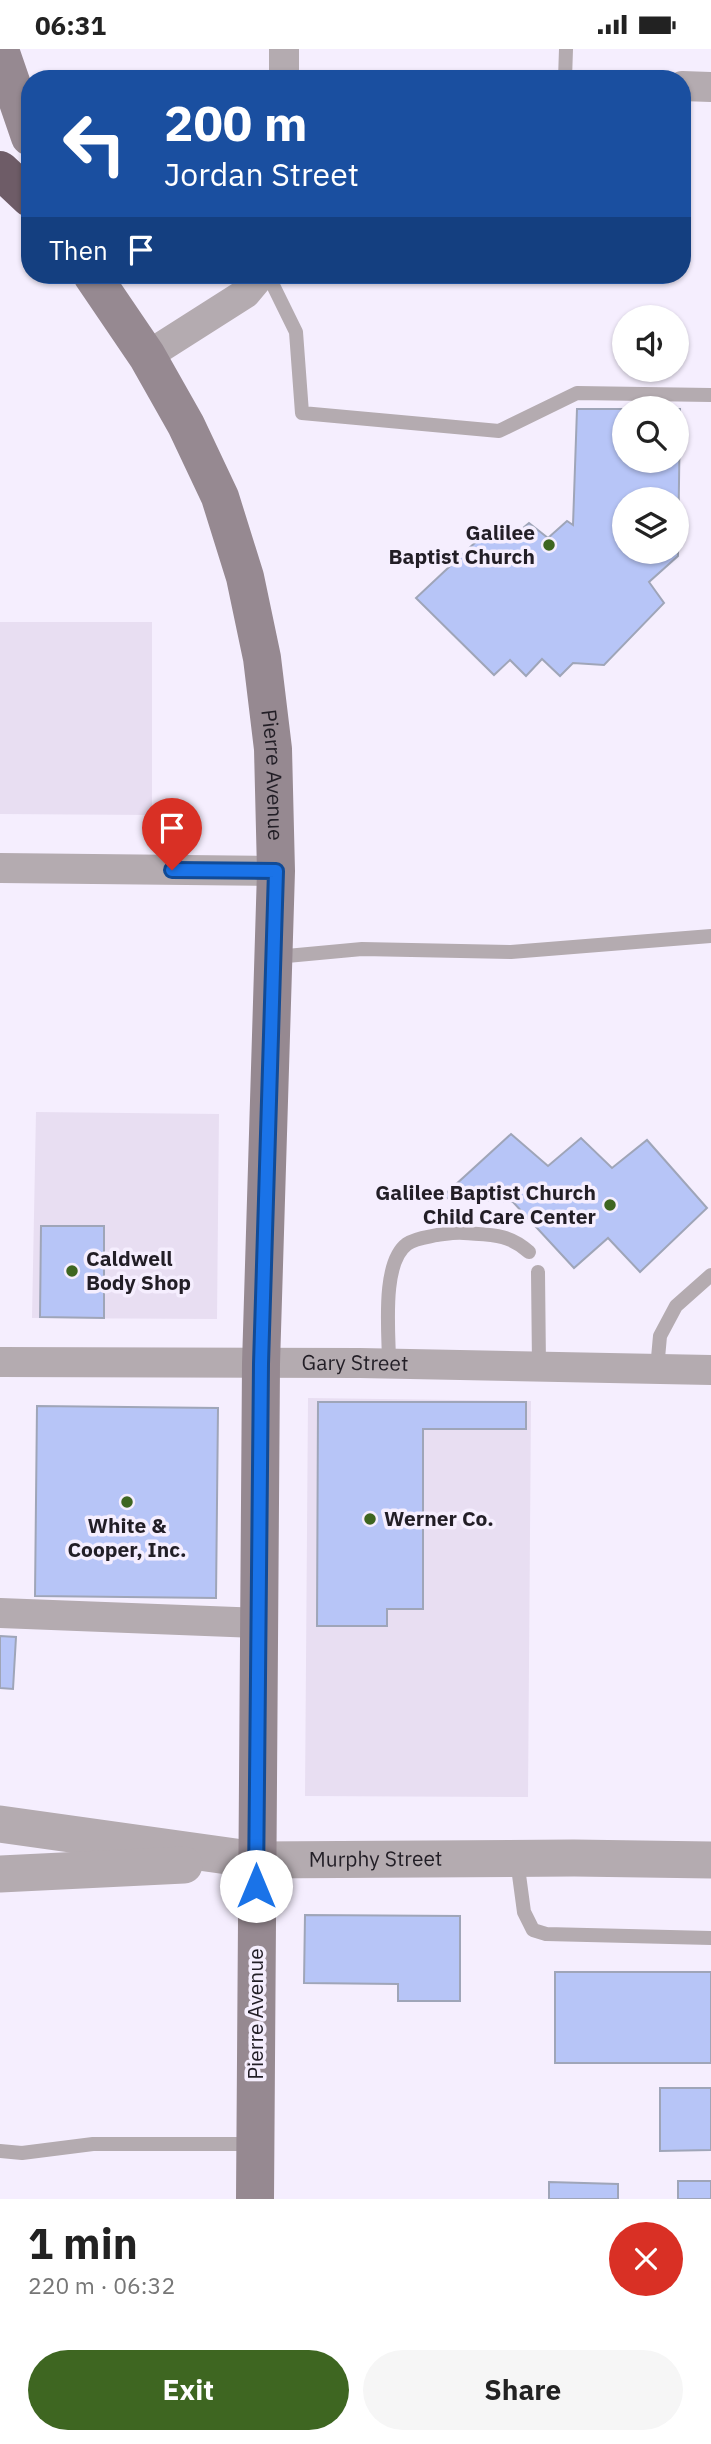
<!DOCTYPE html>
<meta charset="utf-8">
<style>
:root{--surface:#fff;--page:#f6f6f6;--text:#222;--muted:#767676;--accent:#3e6621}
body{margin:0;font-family:"IBM Plex Sans",sans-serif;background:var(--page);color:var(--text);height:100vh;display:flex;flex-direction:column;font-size:26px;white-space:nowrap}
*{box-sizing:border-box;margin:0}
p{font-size:23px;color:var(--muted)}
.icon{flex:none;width:38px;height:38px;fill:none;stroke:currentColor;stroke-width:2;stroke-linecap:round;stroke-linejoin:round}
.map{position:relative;height:2150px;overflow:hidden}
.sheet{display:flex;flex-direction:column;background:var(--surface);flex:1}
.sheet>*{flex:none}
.hud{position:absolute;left:21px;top:21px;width:670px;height:214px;border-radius:28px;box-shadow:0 2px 5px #0004;background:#1a4fa0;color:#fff;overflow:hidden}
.fabs{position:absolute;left:612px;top:256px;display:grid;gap:14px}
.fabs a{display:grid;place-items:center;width:77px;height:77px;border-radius:50%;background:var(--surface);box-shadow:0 2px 5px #0004;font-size:35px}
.pin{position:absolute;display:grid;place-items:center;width:60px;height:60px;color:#fff;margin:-72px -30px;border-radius:50% 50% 50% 0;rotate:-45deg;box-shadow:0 0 7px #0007}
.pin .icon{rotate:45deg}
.me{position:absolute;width:77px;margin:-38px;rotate:0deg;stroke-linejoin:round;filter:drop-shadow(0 0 5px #0008)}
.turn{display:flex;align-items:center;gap:24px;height:147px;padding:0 28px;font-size:32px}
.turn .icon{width:91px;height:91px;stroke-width:2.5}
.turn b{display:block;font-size:49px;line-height:60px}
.then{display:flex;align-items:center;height:66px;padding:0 28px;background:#0003;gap:14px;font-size:26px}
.round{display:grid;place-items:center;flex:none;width:74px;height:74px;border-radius:37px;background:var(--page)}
.head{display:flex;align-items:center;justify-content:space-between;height:119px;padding:0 28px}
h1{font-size:42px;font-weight:700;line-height:52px}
.action{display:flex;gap:14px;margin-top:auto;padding:14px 28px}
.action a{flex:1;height:80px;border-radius:42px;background:var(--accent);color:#fff;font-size:28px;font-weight:700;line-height:80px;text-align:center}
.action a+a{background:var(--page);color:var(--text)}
.status{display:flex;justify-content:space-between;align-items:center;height:49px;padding:0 35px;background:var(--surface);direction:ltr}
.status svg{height:19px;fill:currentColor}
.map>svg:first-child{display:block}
.built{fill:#e8def2}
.building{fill:#b7c5f7;stroke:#9fa5b8;stroke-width:2;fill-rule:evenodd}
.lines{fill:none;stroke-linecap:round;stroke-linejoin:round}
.service{stroke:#b4abb0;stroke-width:14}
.minor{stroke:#b4abb0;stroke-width:30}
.tertiary{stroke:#b4abb0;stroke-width:37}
.secondary{stroke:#968991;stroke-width:38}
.motorway{stroke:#6e5c67;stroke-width:38}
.route-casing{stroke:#114b97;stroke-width:18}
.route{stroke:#1a73e8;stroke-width:12}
.poi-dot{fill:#3e6621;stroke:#f5eefe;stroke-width:2.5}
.labels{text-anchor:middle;stroke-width:7;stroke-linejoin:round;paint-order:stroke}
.poi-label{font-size:21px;font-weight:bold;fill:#221e26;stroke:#f5eefe;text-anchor:end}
.street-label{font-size:21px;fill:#221e26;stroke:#f5eefe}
</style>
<div class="status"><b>06:31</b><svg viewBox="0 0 49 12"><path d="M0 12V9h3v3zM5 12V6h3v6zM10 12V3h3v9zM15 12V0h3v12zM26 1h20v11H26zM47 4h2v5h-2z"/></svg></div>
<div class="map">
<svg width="711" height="2150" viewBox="0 0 711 2150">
<rect width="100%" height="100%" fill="#f5eefe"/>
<path class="built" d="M0 573H152V766L0 765Z
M36 1063 219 1065 217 1270 32 1269Z
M308 1349 531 1352 528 1748 305 1747Z"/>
<path class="building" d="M577 360H625V411H677V360H680L678 507 649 533 664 554 604 616 573 614 560 627 542 610 526 627 510 611 494 626 416 549 496 474 511 489 529 474 548 489 567 472 573 476ZM625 450H677V502H625Z
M511 1085 548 1117 581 1089 612 1119 647 1091 707 1159 640 1223 608 1189 574 1219 513 1153 441 1149Z
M41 1177H104V1269L40 1268Z
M318 1353H526V1380H423V1560H387V1577H317Z
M37 1357 218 1359 216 1549 35 1547Z
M0 1587 16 1588 13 1640 0 1639Z
M305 1866 460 1867V1952H398V1935L304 1934Z
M555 1923H711V2014H555Z
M660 2039H711V2101L660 2102Z
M678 2132H711V2150H678Z
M549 2133 618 2135V2150H549Z"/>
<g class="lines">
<path class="service" d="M565 30 566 0
M268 226 296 283 302 364 499 382 577 344 711 346
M276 908 362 900 511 903 711 887
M538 1223 539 1317
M389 1314C389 1285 381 1214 407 1195 415 1189 428 1188 437 1186 446 1185 455 1183 464 1184 490 1186 508 1184 529 1203
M657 1320 660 1287 676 1257 711 1226
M517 1811 524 1863 533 1881 546 1885 711 1889
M0 2102 22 2104 93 2095H254"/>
<g class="minor">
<path d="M284 30V0"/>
<path d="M682 37 711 38"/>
<path d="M147 307 246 244 261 226"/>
<path d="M0 819 276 822"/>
<path id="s1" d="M0 1313 360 1314 711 1321"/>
<path d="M0 1564 259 1574"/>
</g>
<g class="tertiary">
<path id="s2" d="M0 1775 256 1811 574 1809 711 1811"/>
<path d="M0 1825 184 1816"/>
</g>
<g class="secondary">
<path d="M0 1 30 88"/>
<path id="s3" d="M92 226 147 307 186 376 220 448 245 528 262 609 273 700 276 822 261 1315 255 2150"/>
</g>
<path class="motorway" d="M0 121 30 149"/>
</g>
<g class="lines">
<g class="route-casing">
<path id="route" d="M172 821 276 822 261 1315 256 1837"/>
</g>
<use href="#route" class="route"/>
</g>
<g class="poi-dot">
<circle cx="549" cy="496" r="7"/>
<circle cx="610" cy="1156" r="7"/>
<circle cx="72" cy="1222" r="7"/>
<circle cx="127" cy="1453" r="7"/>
<circle cx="370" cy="1470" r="7"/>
</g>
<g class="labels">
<g class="poi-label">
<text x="535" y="491">Galilee<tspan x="535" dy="24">Baptist Church</tspan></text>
<text x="596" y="1151">Galilee Baptist Church<tspan x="596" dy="24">Child Care Center</tspan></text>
<text x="86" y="1217" text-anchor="start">Caldwell<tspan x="86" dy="24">Body Shop</tspan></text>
<text x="384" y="1477" text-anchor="start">Werner Co.</text>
<text x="127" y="1484" text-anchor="middle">White &amp;<tspan x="127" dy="24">Cooper, Inc.</tspan></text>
</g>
<g class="street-label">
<text dy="7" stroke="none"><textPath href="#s3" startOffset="541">Pierre Avenue</textPath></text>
<text dy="7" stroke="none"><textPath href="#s1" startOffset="355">Gary Street</textPath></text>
<text dy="7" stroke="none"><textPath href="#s2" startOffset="378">Murphy Street</textPath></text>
<text transform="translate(256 1965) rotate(-90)" y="7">Pierre Avenue</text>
</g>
</g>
</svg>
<div class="fabs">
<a><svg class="icon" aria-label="sound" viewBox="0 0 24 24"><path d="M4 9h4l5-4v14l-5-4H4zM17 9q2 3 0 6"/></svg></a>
<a><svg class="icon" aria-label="search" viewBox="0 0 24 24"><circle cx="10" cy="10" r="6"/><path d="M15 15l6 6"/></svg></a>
<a><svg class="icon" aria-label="layers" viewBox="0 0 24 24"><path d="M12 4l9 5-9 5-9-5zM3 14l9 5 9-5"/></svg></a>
</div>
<div class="pin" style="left:172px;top:821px;background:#d93025"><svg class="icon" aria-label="arrive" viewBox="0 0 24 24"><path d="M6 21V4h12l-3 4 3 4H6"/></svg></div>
<svg class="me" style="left:256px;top:1837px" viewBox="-20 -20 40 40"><circle r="19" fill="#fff"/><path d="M0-13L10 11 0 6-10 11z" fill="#1a73e8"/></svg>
<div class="hud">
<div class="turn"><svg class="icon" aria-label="left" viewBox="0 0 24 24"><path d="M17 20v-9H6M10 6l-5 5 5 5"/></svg><div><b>200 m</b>Jordan Street</div></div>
<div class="then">Then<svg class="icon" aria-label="arrive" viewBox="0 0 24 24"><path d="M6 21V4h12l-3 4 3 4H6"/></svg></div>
</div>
</div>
<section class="sheet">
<div class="head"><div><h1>1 min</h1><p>220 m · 06:32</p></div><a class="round" style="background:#d93025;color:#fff"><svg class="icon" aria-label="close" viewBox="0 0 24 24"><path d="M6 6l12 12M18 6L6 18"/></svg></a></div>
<div class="action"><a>Exit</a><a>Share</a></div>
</section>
